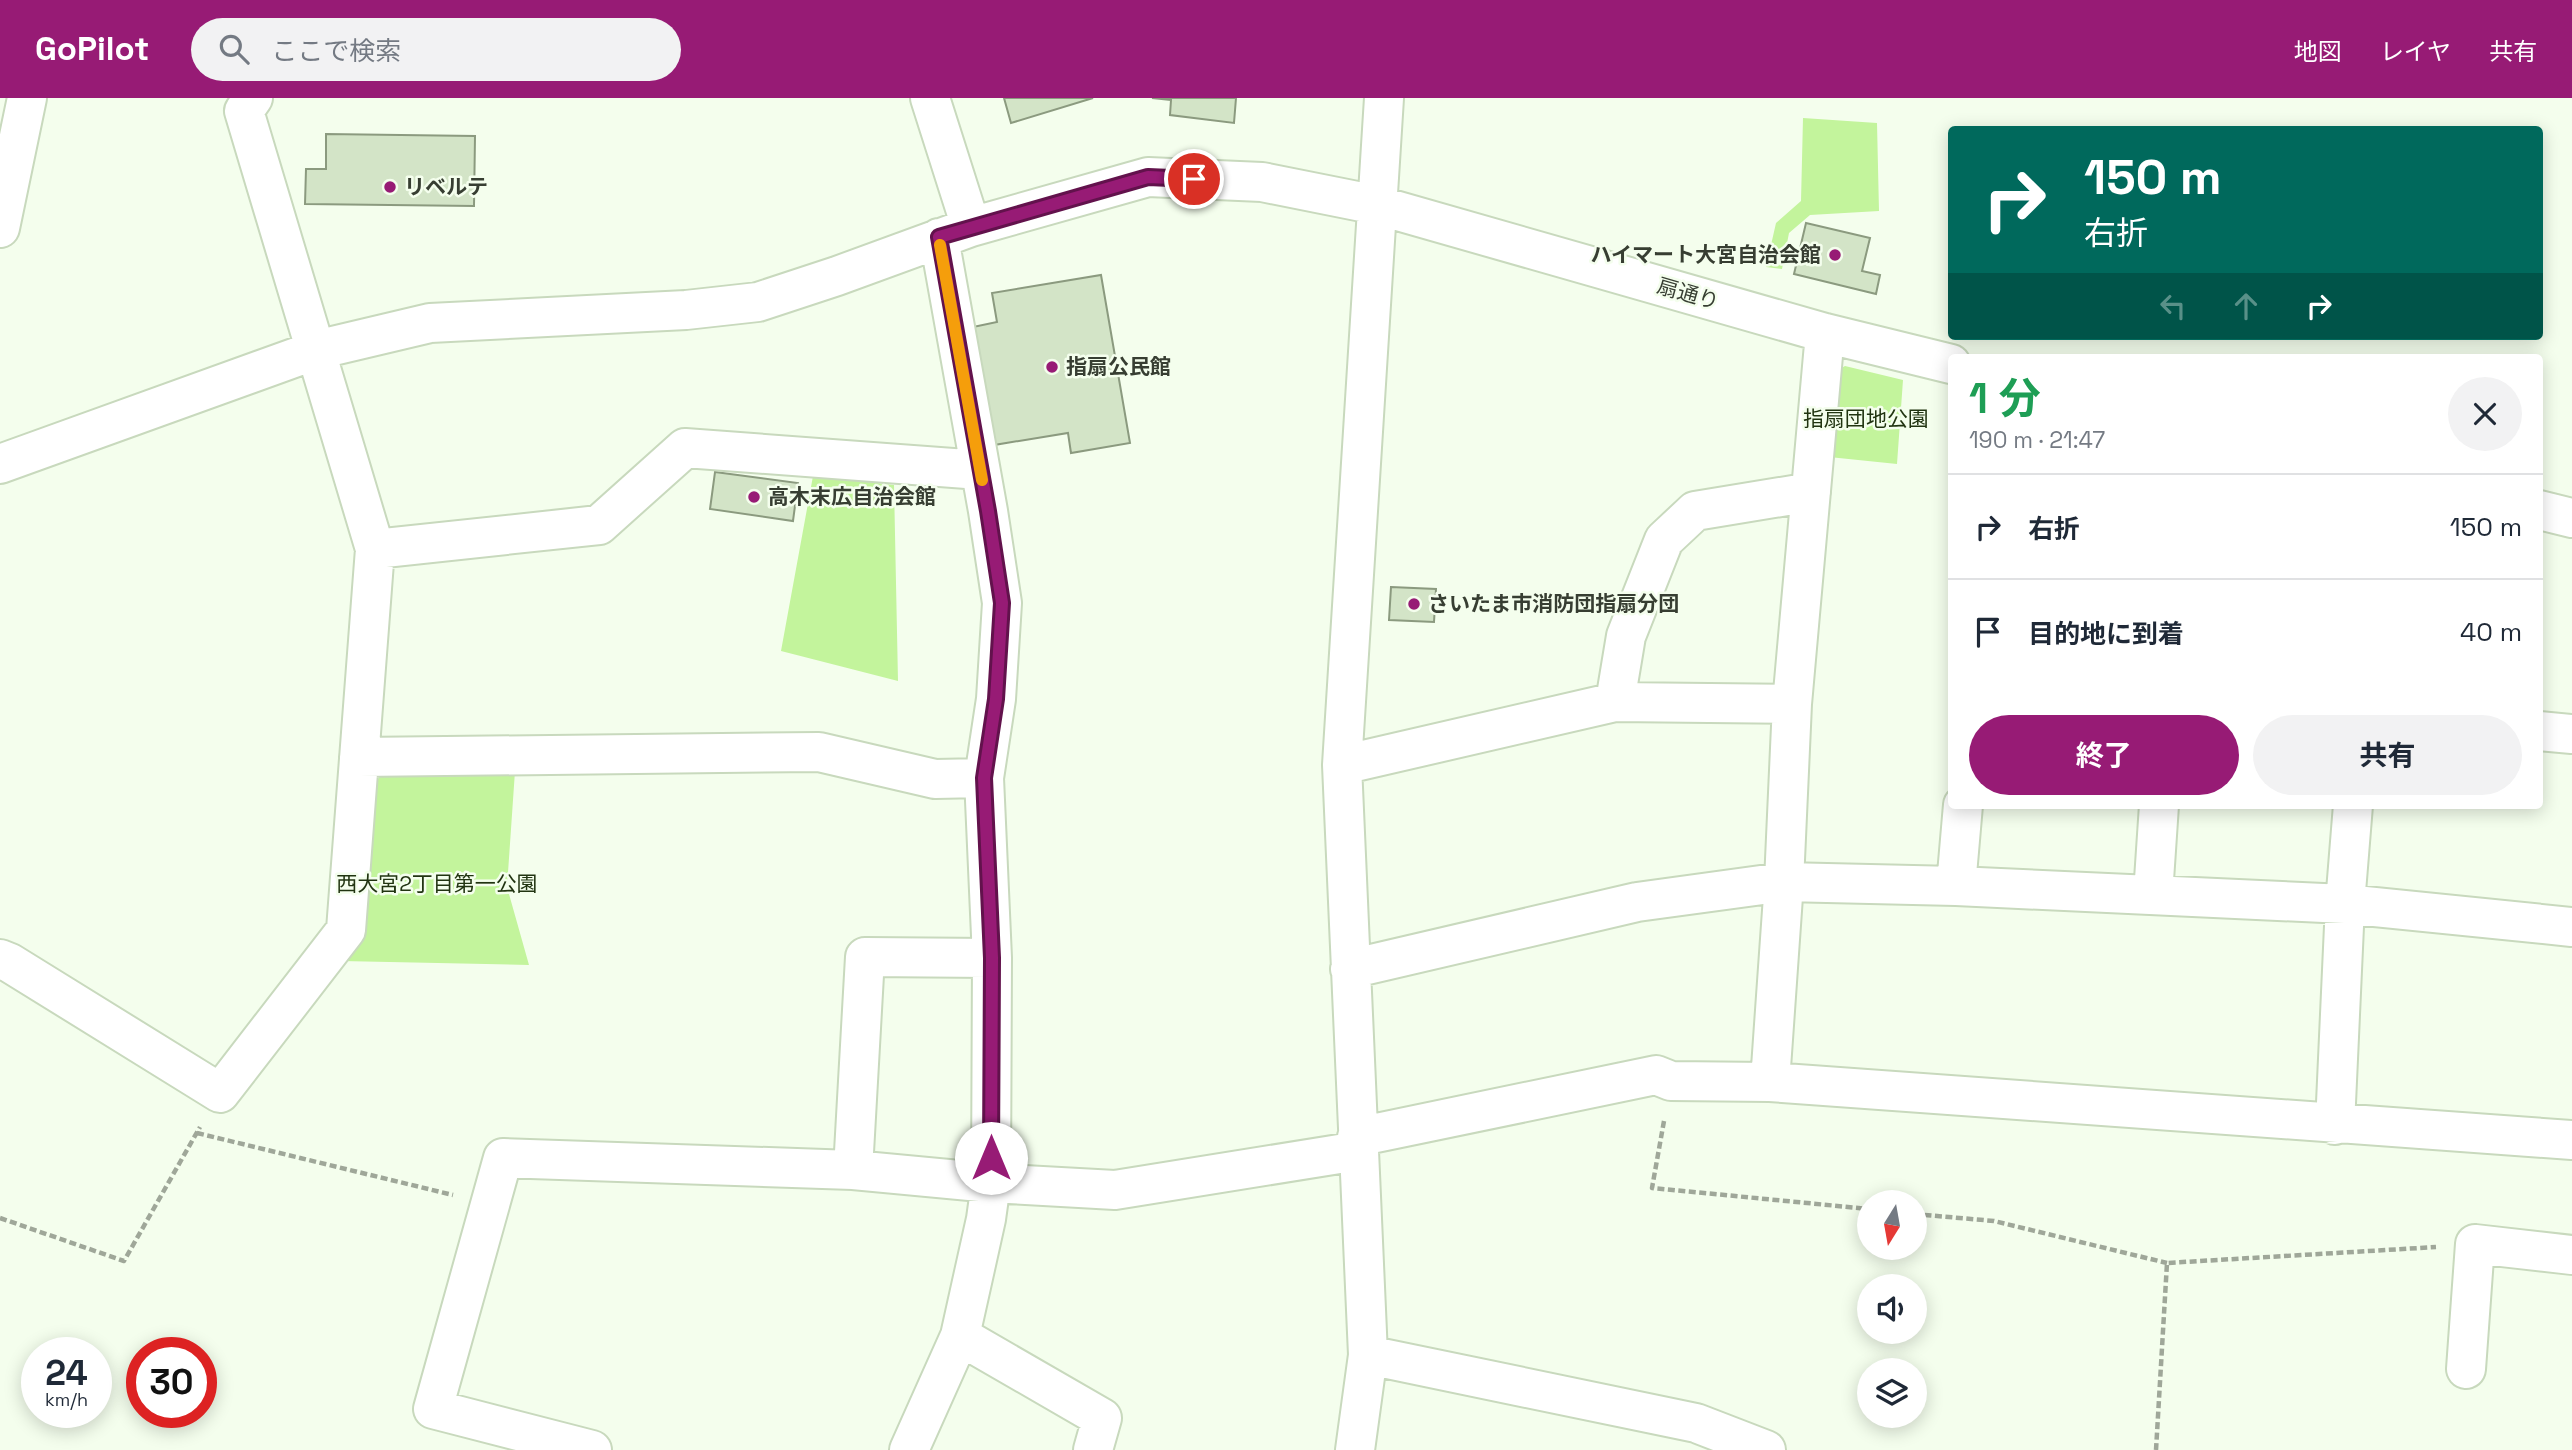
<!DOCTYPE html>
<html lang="ja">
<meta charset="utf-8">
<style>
:root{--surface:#fff;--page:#f2f2f3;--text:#1f2937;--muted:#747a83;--line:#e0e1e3;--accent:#971b75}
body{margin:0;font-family:"Space Grotesk","Noto Sans JP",sans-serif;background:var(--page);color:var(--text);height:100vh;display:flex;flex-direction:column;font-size:26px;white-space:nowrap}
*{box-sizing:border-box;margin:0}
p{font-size:23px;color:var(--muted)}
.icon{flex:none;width:38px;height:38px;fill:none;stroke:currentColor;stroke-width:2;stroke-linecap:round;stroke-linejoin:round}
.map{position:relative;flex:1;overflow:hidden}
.drawer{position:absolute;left:1948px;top:256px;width:595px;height:455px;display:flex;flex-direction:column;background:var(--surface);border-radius:7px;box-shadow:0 4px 18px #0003}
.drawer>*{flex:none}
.top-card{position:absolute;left:1948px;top:28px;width:595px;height:214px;border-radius:7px;box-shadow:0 4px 18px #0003;background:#00695c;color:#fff;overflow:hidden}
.needle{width:46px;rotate:191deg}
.buttons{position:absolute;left:1857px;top:1092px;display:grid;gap:14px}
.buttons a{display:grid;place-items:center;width:70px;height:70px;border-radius:50%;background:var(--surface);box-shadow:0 4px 18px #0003;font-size:35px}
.speed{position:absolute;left:21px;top:1239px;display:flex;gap:14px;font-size:35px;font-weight:700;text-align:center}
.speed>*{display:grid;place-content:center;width:91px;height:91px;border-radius:50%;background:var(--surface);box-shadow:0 4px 18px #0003;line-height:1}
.speed small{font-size:18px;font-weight:400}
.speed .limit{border:10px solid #d22;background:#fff;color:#111}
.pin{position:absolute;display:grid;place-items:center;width:60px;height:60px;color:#fff;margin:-30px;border:4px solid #fff;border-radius:50%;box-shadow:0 2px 7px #0007}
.me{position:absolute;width:77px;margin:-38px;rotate:0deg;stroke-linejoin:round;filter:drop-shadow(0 0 5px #0008)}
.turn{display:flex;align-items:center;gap:24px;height:147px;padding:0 21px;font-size:32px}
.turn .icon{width:91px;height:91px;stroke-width:2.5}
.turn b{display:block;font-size:49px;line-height:60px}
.lanes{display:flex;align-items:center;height:66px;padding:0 21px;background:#0003;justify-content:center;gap:35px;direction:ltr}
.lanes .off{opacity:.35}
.round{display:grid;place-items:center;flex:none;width:74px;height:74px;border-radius:37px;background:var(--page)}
.head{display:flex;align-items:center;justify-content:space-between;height:119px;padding:0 21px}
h1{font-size:42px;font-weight:700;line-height:52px;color:#1e9e55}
.cta{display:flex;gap:14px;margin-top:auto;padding:14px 21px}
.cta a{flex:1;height:80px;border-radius:42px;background:var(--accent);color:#fff;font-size:28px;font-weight:700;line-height:80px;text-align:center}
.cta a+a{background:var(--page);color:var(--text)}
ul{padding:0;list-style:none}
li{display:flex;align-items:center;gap:21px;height:105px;padding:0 21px;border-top:2px solid var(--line)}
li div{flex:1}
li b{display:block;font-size:26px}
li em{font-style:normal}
header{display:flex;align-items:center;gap:42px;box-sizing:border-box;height:98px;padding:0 35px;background:var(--accent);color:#fff}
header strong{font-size:33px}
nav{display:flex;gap:38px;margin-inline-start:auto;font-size:24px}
.search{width:490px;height:63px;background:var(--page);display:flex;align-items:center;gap:18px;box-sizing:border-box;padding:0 24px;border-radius:38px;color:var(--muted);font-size:26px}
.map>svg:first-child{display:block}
.green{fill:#c3f49c}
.building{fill:#d3e4c7;stroke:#8b9a7f;stroke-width:2}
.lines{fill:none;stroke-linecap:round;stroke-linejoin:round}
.minor-casing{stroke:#c8d9bd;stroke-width:42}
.path{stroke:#9fa799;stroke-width:4.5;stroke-dasharray:7 3.5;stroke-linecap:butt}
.minor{stroke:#fff;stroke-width:38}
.route-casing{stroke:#62124c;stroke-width:18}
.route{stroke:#971b75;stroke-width:12}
.slow{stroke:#f59e0b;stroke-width:12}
.poi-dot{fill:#971b75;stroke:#f4feed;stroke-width:2.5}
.labels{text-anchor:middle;stroke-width:5;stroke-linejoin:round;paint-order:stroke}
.poi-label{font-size:21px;font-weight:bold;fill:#373e32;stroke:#f4feed;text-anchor:start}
.street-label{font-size:21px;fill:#373e32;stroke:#f4feed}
.park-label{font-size:21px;fill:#213411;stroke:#f4feed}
</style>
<header>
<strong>GoPilot</strong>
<div class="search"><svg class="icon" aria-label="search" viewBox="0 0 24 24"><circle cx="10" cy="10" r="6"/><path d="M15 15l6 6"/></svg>ここで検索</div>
<nav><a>地図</a><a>レイヤ</a><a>共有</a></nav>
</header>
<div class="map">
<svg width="2572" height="1352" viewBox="0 0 2572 1352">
<rect width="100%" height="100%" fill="#f4feed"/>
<path class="green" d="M1803 20 1877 25 1879 113 1810 117 1789 135 1782 171 1766 169 1776 125 1801 103Z
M1845 268 1903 282 1897 366 1829 359 1834 274Z
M813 378 894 387 898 583 781 553Z
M388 670 515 673 507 789 529 867 341 863 375 684Z"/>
<path class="building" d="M1004 0H1093L1011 25Z
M1152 0H1236L1234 25 1170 17 1171 2Z
M326 36 475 38 474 108 305 106 306 71H326Z
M1806 125 1870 140 1862 173 1880 177 1876 196 1794 176Z
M1101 177 1130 345 1071 355 1068 335 994 347 973 229 997 224 992 195Z
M715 374 798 385 793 423 710 411Z
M1391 489 1436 491 1434 524 1389 522Z"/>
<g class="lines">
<g class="minor-casing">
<path id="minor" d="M253 0 244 13 375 451 599 427 685 350 980 372
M930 0 971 129
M0 130 27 0
M1825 235 1792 606 1784 784 1770 984 2572 1042
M0 366 316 252 430 225 686 212 758 204 837 178 971 129 1148 79 1262 84 1377 107 1825 235 1951 266
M2539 412 2572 420
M1615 604 1626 538 1664 442 1695 413 1811 394
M2539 633 2572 636
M359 659 819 654 935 681 984 680
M1342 667 1615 604 1792 606
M1956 788 1963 707
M2153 797 2159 707
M0 861 10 865 220 995 346 832 375 451
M1350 871 1637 804 1784 784 1956 788 2345 806 2572 829
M2335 1027 2345 806 2353 707
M1357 1039 1656 977 1671 983 1770 984
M853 1072 865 859 992 860
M960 1238 1102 1320 1093 1352
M1368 1257 1696 1325 1766 1352
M2466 1271 2475 1146 2572 1157
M592 1352 433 1311 503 1060 853 1072 991 1085 1115 1092 1358 1053
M909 1352 960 1238 986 1121 991 1085 992 860 984 680 996 601 1002 505 988 413 939 140
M1355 1352 1368 1257 1342 667 1384 0"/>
</g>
<path class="path" d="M1664 1023 1652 1090 1869 1111
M197 1035 453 1097
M1914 1116 1994 1123 2167 1165
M0 1120 124 1163 200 1029
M2156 1352 2167 1165 2436 1149"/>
<use href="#minor" class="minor"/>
</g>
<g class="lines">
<g class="route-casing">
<path id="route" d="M991 1060 992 860 984 680 996 601 1002 505 988 413 939 139 1148 79 1194 81"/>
</g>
<use href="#route" class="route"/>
<path class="slow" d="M940 147 982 382"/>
</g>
<g class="poi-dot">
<circle cx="390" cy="89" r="7"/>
<circle cx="1835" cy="157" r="7"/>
<circle cx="1052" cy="269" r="7"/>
<circle cx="754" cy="399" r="7"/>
<circle cx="1414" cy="506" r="7"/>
</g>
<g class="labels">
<g class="poi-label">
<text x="404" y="96">リベルテ</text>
<text x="1821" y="164" text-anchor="end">ハイマート大宮自治会館</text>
<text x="1066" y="276">指扇公民館</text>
<text x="768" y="406">高木末広自治会館</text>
<text x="1428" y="513">さいたま市消防団指扇分団</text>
</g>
<g class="street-label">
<text transform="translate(1688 196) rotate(16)" y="7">扇通り</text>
</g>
<g class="park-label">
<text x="1866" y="328">指扇団地公園</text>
<text x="437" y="793">西大宮2丁目第一公園</text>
</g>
</g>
</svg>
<div class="buttons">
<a><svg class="needle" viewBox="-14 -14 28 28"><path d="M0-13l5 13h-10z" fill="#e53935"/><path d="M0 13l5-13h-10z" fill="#747a83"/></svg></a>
<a><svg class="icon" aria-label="sound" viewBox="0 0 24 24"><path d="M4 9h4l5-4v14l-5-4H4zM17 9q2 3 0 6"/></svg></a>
<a><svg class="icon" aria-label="layers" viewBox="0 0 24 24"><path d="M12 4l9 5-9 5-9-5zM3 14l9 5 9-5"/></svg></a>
</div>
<div class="speed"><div>24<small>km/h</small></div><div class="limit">30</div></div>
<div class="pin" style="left:1194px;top:81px;background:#d93025"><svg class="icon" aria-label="arrive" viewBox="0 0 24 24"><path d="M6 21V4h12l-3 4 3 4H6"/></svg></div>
<svg class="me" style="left:991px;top:1060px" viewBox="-20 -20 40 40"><circle r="19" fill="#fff"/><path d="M0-13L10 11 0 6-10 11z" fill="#971b75"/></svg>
<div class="top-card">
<div class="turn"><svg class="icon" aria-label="right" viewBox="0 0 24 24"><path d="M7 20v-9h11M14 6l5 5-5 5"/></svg><div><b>150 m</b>右折</div></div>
<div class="lanes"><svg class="icon off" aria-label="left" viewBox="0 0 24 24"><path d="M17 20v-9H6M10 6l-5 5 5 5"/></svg><svg class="icon off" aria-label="ahead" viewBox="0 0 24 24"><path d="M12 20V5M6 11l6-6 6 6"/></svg><svg class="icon" aria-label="right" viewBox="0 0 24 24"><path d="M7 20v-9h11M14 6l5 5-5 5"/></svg></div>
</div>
<section class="drawer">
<div class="head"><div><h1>1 分</h1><p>190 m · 21:47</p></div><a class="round"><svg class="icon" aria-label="close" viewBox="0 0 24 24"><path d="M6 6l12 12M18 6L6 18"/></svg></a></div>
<ul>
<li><svg class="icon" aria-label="right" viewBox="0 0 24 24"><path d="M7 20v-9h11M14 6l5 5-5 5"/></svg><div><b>右折</b></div><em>150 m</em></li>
<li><svg class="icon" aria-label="arrive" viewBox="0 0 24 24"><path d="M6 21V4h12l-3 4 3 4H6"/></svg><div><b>目的地に到着</b></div><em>40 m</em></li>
</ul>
<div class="cta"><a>終了</a><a>共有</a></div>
</section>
</div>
